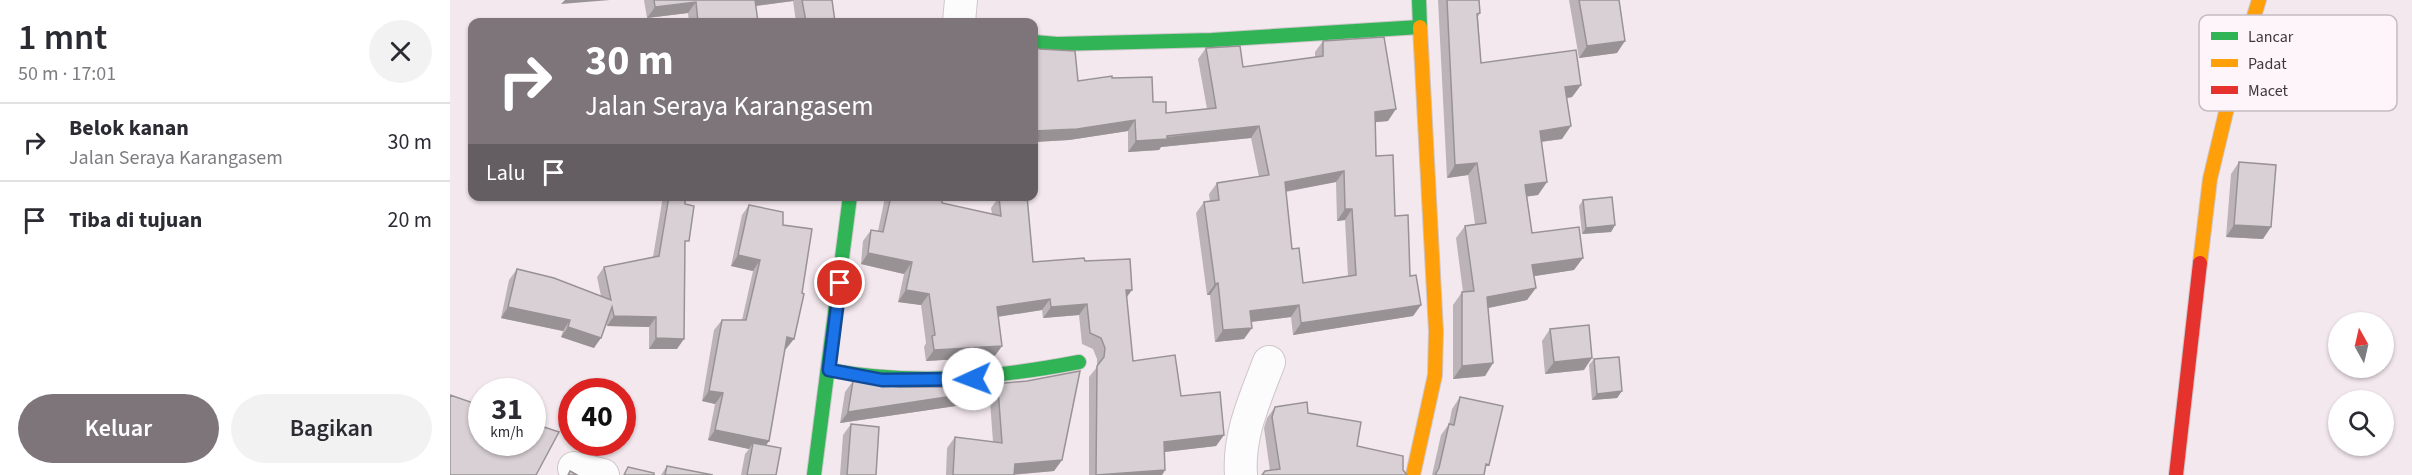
<!DOCTYPE html>
<html lang="id">
<meta charset="utf-8">
<style>
:root{--surface:#fff;--page:#f2f2f3;--text:#2b2b33;--muted:#7c7c81;--line:#e1e1e2;--accent:#7d757a}
body{margin:0;font-family:"Source Sans 3",sans-serif;background:var(--page);color:var(--text);height:100vh;display:flex;flex-direction:column;font-size:22px;white-space:nowrap}
*{box-sizing:border-box;margin:0}
p{font-size:20px;color:var(--muted)}
.icon{flex:none;width:33px;height:33px;fill:none;stroke:currentColor;stroke-width:2;stroke-linecap:round;stroke-linejoin:round}
.map{position:relative;flex:1;overflow:hidden}
.panel{display:flex;flex-direction:column;background:var(--surface);width:450px}
.panel>*{flex:none}
.top-card{position:absolute;left:18px;top:18px;width:570px;height:183px;border-radius:12px;box-shadow:0 2px 4px #0004;background:#7d757a;color:#fff;overflow:hidden}
.needle{width:39px;rotate:352deg}
.controls{position:absolute;left:1878px;top:312px;display:grid;gap:12px}
.controls a{display:grid;place-items:center;width:66px;height:66px;border-radius:50%;background:var(--surface);box-shadow:0 2px 4px #0004;font-size:30px}
.speed{position:absolute;left:18px;top:378px;display:flex;gap:12px;font-size:30px;font-weight:700;text-align:center}
.speed>*{display:grid;place-content:center;width:78px;height:78px;border-radius:50%;background:var(--surface);box-shadow:0 2px 4px #0004;line-height:1}
.speed small{font-size:15px;font-weight:400}
.speed .limit{border:9px solid #d22;background:#fff;color:#111}
.pin{position:absolute;display:grid;place-items:center;width:51px;height:51px;color:#fff;margin:-26px;border:3px solid #fff;border-radius:50%;box-shadow:0 2px 6px #0007}
.me{position:absolute;width:66px;margin:-33px;rotate:268deg;stroke-linejoin:round;filter:drop-shadow(0 0 4px #0008)}
.turn{display:flex;align-items:center;gap:21px;height:126px;padding:0 18px;font-size:27px}
.turn .icon{width:78px;height:78px;stroke-width:2.5}
.turn b{display:block;font-size:42px;line-height:51px}
.then{display:flex;align-items:center;height:57px;padding:0 18px;background:#0003;gap:12px;font-size:22px}
.round{display:grid;place-items:center;flex:none;width:63px;height:63px;border-radius:32px;background:var(--page)}
.headline{display:flex;align-items:center;justify-content:space-between;height:102px;padding:0 18px}
h1{font-size:36px;font-weight:600;line-height:45px}
.primary-button{display:flex;gap:12px;margin-top:auto;padding:12px 18px}
.primary-button a{flex:1;height:69px;border-radius:36px;background:var(--accent);color:#fff;font-size:24px;font-weight:600;line-height:69px;text-align:center}
.primary-button a+a{background:var(--page);color:var(--text)}
ul{padding:0;list-style:none}
li{display:flex;align-items:center;gap:18px;height:78px;padding:0 18px;border-top:2px solid var(--line)}
li div{flex:1}
li b{display:block;font-size:22px}
li em{font-style:normal}
main{display:flex;flex:1;min-height:0}
.map>svg:first-child{display:block}
.lines{fill:none;stroke-linecap:round;stroke-linejoin:round}
.street-casing{stroke:#cec6cb;stroke-width:34}
.fast-casing{stroke:#cec6cb;stroke-width:16}
.slow-casing{stroke:#cec6cb;stroke-width:16}
.jam-casing{stroke:#cec6cb;stroke-width:16}
.street{stroke:#fdfcfc;stroke-width:32}
.fast{stroke:#30b455;stroke-width:14}
.slow{stroke:#ff9f0a;stroke-width:14}
.jam{stroke:#e5322d;stroke-width:14}
.wall{fill:#bbb3b7;fill-rule:evenodd}
.shaded-wall{fill:#989295}
.building{fill:#d9d0d5;stroke:#989295;stroke-width:1.5;fill-rule:evenodd}
.route-casing{stroke:#114b97;stroke-width:15}
.route{stroke:#1a73e8;stroke-width:10}
.key{fill:#fdf5fa;stroke:#c4bcc1;stroke-width:1.5}
.key-label{font-size:16px;fill:#3e373b}
</style>
<main>
<section class="panel">
<div class="headline"><div><h1>1 mnt</h1><p>50 m · 17:01</p></div><a class="round"><svg class="icon" aria-label="close" viewBox="0 0 24 24"><path d="M6 6l12 12M18 6L6 18"/></svg></a></div>
<ul>
<li><svg class="icon" aria-label="right" viewBox="0 0 24 24"><path d="M7 20v-9h11M14 6l5 5-5 5"/></svg><div><b>Belok kanan</b><p>Jalan Seraya Karangasem</p></div><em>30 m</em></li>
<li><svg class="icon" aria-label="arrive" viewBox="0 0 24 24"><path d="M6 21V4h12l-3 4 3 4H6"/></svg><div><b>Tiba di tujuan</b></div><em>20 m</em></li>
</ul>
<div class="primary-button"><a>Keluar</a><a>Bagikan</a></div>
</section>
<div class="map">
<svg width="1962" height="475" viewBox="0 0 1962 475">
<rect width="100%" height="100%" fill="#f3e8ee"/>
<g class="lines">
<g class="street-casing">
<path id="street" d="M509 22 511 0
M124 468 153 475
M791 475C788 435 805 399 819 362"/>
</g>
<g class="fast-casing">
<path id="fast" d="M584 42 607 44 762 40 970 27 969 0
M379 370C464 386 545 378 629 362
M364 475 400 196"/>
</g>
<g class="slow-casing">
<path id="slow" d="M1750 263 1760 179 1782 87 1809 0
M963 475 985 375 986 331 970 27"/>
</g>
<g class="jam-casing">
<path id="jam" d="M1726 475 1750 263"/>
</g>
<use href="#street" class="street"/>
<use href="#fast" class="fast"/>
<use href="#slow" class="slow"/>
<use href="#jam" class="jam"/>
</g>
<path class="wall" d="M194 0H382L385 22H346L343 1 306 6 308 22H239L238 13 197 18Z
M988 0H1029L1030 13 1028 17 1031 63 1131 85 1122 97 1117 98 1112 139 1091 142 1097 182 1088 195 1077 196 1082 233 1124 270 1084 276 1077 300 1038 308 1043 363 1035 376 1003 379V305L1012 292H1013L1006 238 1015 226 1025 224 1018 175 997 178Z
M1119 0H1169L1167 53 1129 58Z
M1883 40 1912 71 1882 75 1878 47Z
M873 41 938 121 925 122 926 156 945 216 960 276 971 305 963 316 843 335 841 317 801 322 794 339 765 342 760 295H757L746 213 754 202H760L759 194 767 183 809 177 801 138 711 147 709 150 678 152V131L619 140 584 142V46L628 81 662 78 703 102 716 113 757 109 748 59 756 48 793 67 865 57V52ZM886 182 887 221 895 220 898 276 853 283 842 249 836 192Z
M1789 162 1813 239 1776 237 1781 174Z
M213 196H235V247L227 349H199V327L157 326 156 323 144 348 111 337 113 331 51 318 59 280 67 269 151 296 147 277 154 267 203 257Z
M432 196H492V203L542 214 541 208 549 197 583 262 635 261 676 298 683 361 731 396 774 435 766 446 714 452 715 470 712 475H639V377L647 367V359L643 349 632 344 629 315 593 318 592 310 548 317 552 346 544 357 476 361 474 347 476 343 471 305 448 302 454 274 411 264 413 241 421 230 428 231 435 197Z
M1133 200 1165 225 1161 232 1132 234 1129 206Z
M299 205 333 225 336 349H335L319 441 316 445 326 475H291L295 454 299 449 258 440 265 404 252 401 264 330 272 320H292L303 271 281 266 292 215Z
M1100 329 1134 370 1095 374 1092 341Z
M1144 359 1172 391 1167 398 1142 400 1139 365Z
M403 381 449 387H513L577 381 612 460 604 471 564 475H496L497 448 505 437 543 442 540 401 390 423 395 392Z
M1010 397 1035 470 1034 475H982L991 435 999 424 1002 409Z
M825 407 858 413 907 446 953 470 820 471 814 428 817 418Z
M401 424 426 475H390L393 435Z
M217 466 263 475H211Z"/>
<path class="shaded-wall" d="M115 0H160L111 4Z
M301 0H344L343 1 296 7Z
M246 2 238 13 197 18 205 7Z
M1175 41 1167 53 1129 58 1137 46Z
M1917 65 1912 71 1882 75 1887 69Z
M1131 85 1122 97 1106 100 1115 87Z
M946 109 938 121 917 123 925 112Z
M685 120 678 131 619 140 584 142V131Z
M809 126 801 138 711 147 709 150 678 152 686 141Z
M1121 126 1112 139 1081 143 1090 131Z
M1027 163 1018 175 997 178 1005 165Z
M894 171 886 182 827 193 835 182Z
M1097 182 1088 195 1067 198 1075 185Z
M895 209H902L895 220 887 221Z
M1165 225 1161 232 1132 234 1136 228Z
M1784 225 1821 227 1813 239 1776 237Z
M418 253 462 262 454 274 411 264Z
M288 255 310 260 303 271 281 266Z
M1133 258 1124 270 1073 278 1082 265Z
M768 283 760 295H757L765 284Z
M1086 288 1077 300 1028 310 1037 297Z
M456 290 479 294 471 305 448 302Z
M676 290H682L674 301Z
M600 299 592 310 539 318 547 307Z
M637 304 629 315 593 318 601 307Z
M849 305 841 317 792 323 800 311Z
M971 305 963 316 843 335 851 323Z
M58 307 120 320 113 331 51 318Z
M164 316 206 317 199 327 157 326Z
M118 327 151 338 144 348 111 337Z
M802 328 794 339 765 342 773 330Z
M337 337 344 339 336 349 329 348Z
M206 338 234 339 227 349H199Z
M552 346 544 357 476 361 484 350Z
M1142 358 1134 370 1095 374 1104 362Z
M1043 363 1035 376 1003 379 1012 366Z
M548 389 540 401 390 423 398 412Z
M259 391 273 393 265 404 252 401Z
M1172 391 1167 398 1142 400 1147 394Z
M265 430 319 441 312 451 303 443 299 449 258 440Z
M774 435 766 446 706 453 714 442Z
M612 460 604 471 557 475 565 464Z
M715 470 712 475H648Z"/>
<path class="building" d="M204 0H305L308 22H248L246 2 205 7Z
M352 0H382L385 22H356Z
M997 0H1029L1030 13 1027 14 1031 63 1126 50 1131 85 1115 87 1121 126 1090 131 1097 182 1075 185 1082 233 1129 227 1133 258 1082 265 1086 288 1037 297 1043 363 1012 366V292L1024 291 1015 226 1036 223 1027 163 1005 165Z
M1129 0H1169L1175 41 1137 46Z
M934 37 946 109 925 112 926 156 943 155 945 216 958 215 960 276 966 275 971 305 851 323 849 305 800 311 802 328 773 330 768 283 765 284 754 202 769 200 767 183 819 175 809 126 717 136V139L686 141 685 120 627 129 584 131V46L590 49 625 51 628 81 662 76V78L702 77 703 102H716V113L766 108 756 48 790 46 793 67 873 56V41ZM894 171 895 209H902L906 275 853 283 849 248 842 249 835 182Z
M1789 162 1826 165 1821 227 1784 225Z
M219 196H235V204L244 206 239 241H235L234 339 206 338V317L164 316 162 307 151 338 118 327 120 320 58 307 67 269 104 278 161 300 154 267 209 256Z
M441 196H492V203L551 216 549 197 577 196 583 262 634 258 635 261 680 259 682 290H676L683 361 725 355 731 396 770 392 774 435 714 442 715 470 646 475 647 366 654 357 655 348 651 338 640 333 637 304 601 307 600 299 547 307 552 346 484 350 482 336 485 335 479 294 456 290 462 262 418 253 421 230 433 232Z
M1162 197 1165 225 1136 228 1133 200Z
M299 205 333 212V225L362 229 352 293 354 294 344 339 337 337 319 441 265 430 273 393 259 391 272 320H296L310 260 288 255Z
M1139 325 1142 358 1104 362 1100 329Z
M1169 357 1172 391 1147 394 1144 359Z
M630 371 612 460 565 464 564 475H503L505 437 552 443 548 389 398 412 403 381 449 387H513L577 381Z
M0 395 32 406V442H82V423L109 432 86 475H0Z
M1010 397 1053 406 1039 465 1036 464 1034 475H985L989 468 999 424 1004 425Z
M857 402 858 413 911 422 907 446 953 456V470L957 475H812L815 471 830 469 822 417 825 407Z
M401 424 429 427 426 475H397Z
M303 443 331 448 326 475H297Z
M217 466 263 475H215Z
M178 467 204 473V475H174Z
M120 471 127 475H128H118Z"/>
<g class="lines">
<g class="route-casing">
<path id="route" d="M390 283 379 370 432 380 523 379"/>
</g>
<use href="#route" class="route"/>
</g>
<rect x="1749" y="15" width="198" height="96" rx="9" class="key"/>
<rect x="1761" y="32" width="27" height="8" fill="#30b455"/>
<rect x="1761" y="59" width="27" height="8" fill="#ff9f0a"/>
<rect x="1761" y="86" width="27" height="8" fill="#e5322d"/>
<g class="key-label">
<text x="1798" y="42">Lancar</text>
<text x="1798" y="69">Padat</text>
<text x="1798" y="96">Macet</text>
</g>
</svg>
<div class="controls">
<a><svg class="needle" viewBox="-14 -14 28 28"><path d="M0-13l5 13h-10z" fill="#e53935"/><path d="M0 13l5-13h-10z" fill="#7c7c81"/></svg></a>
<a><svg class="icon" aria-label="search" viewBox="0 0 24 24"><circle cx="10" cy="10" r="6"/><path d="M15 15l6 6"/></svg></a>
</div>
<div class="speed"><div>31<small>km/h</small></div><div class="limit">40</div></div>
<div class="pin" style="left:390px;top:283px;background:#d93025"><svg class="icon" aria-label="arrive" viewBox="0 0 24 24"><path d="M6 21V4h12l-3 4 3 4H6"/></svg></div>
<svg class="me" style="left:523px;top:379px" viewBox="-20 -20 40 40"><circle r="19" fill="#fff"/><path d="M0-13L10 11 0 6-10 11z" fill="#1a73e8"/></svg>
<div class="top-card">
<div class="turn"><svg class="icon" aria-label="right" viewBox="0 0 24 24"><path d="M7 20v-9h11M14 6l5 5-5 5"/></svg><div><b>30 m</b>Jalan Seraya Karangasem</div></div>
<div class="then">Lalu<svg class="icon" aria-label="arrive" viewBox="0 0 24 24"><path d="M6 21V4h12l-3 4 3 4H6"/></svg></div>
</div>
</div>
</main>
